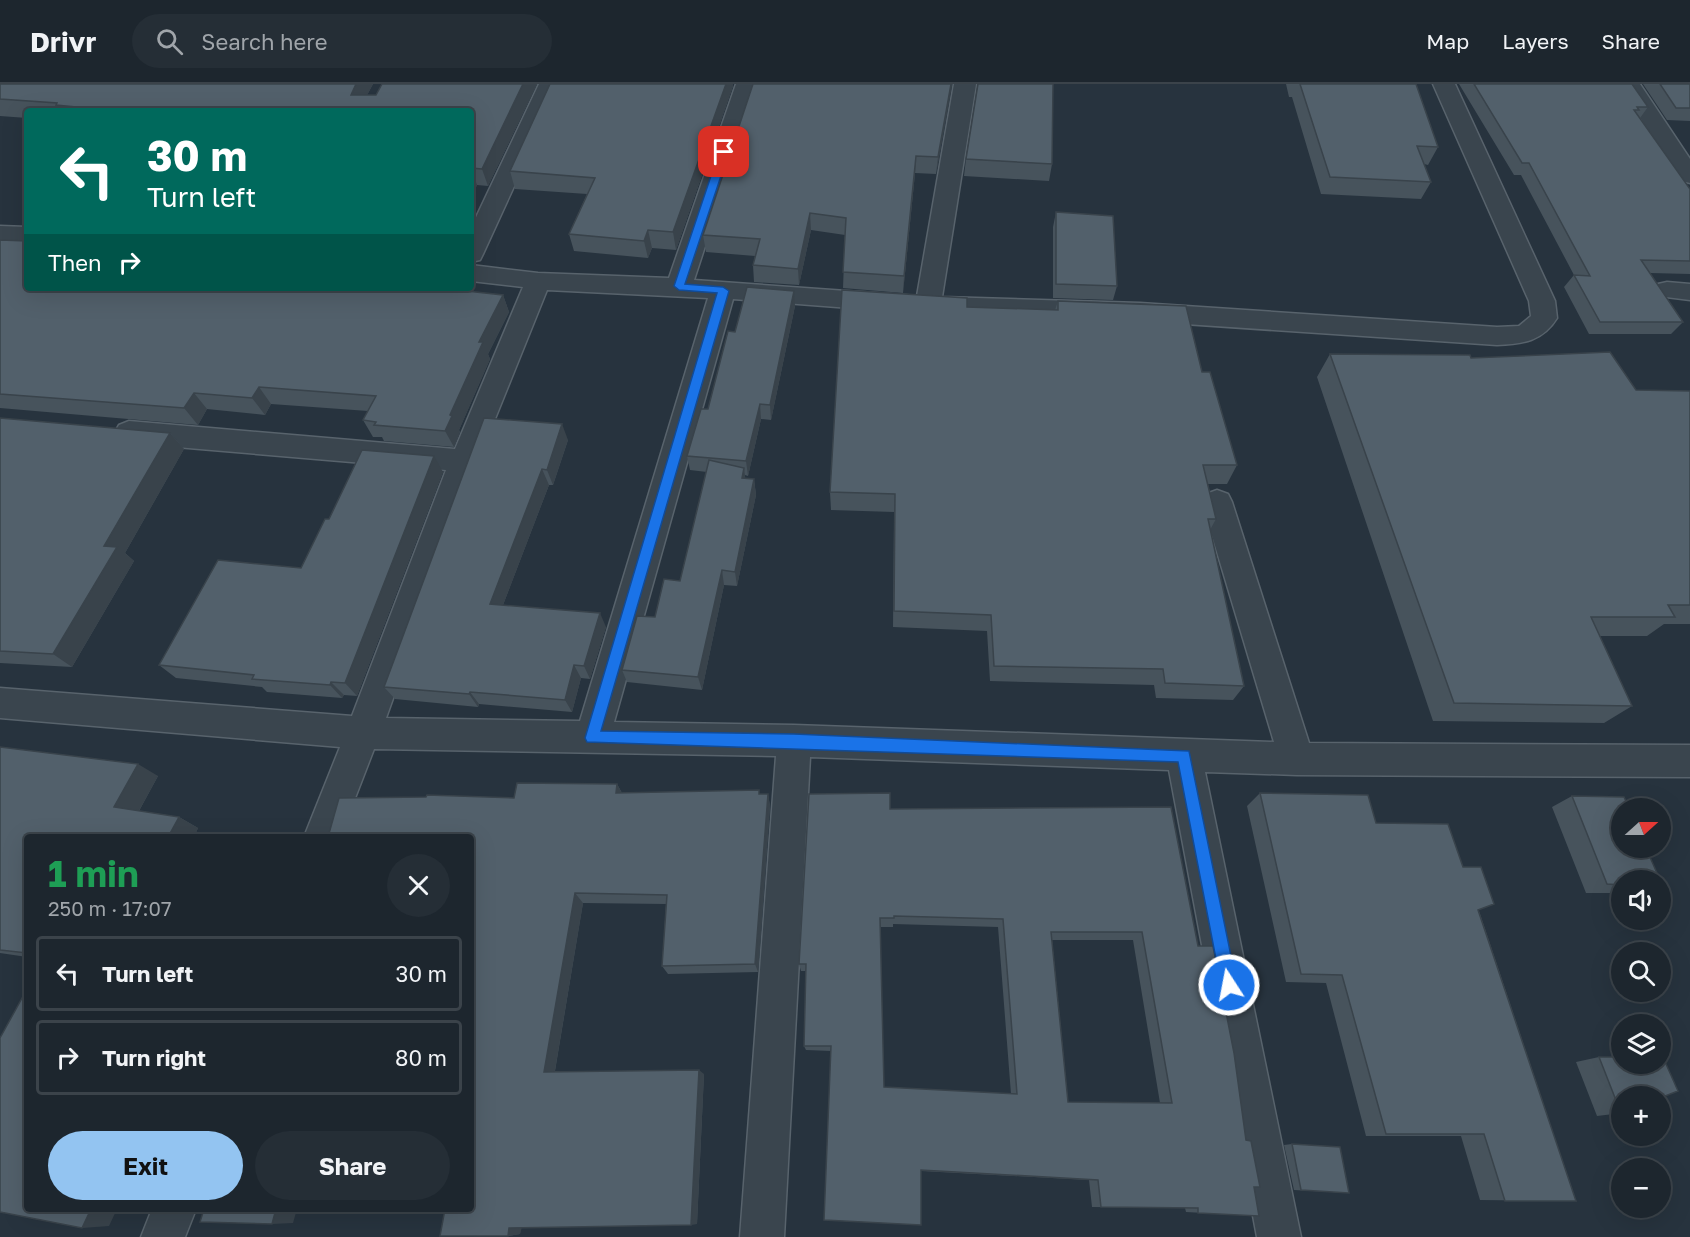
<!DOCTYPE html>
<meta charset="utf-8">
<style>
:root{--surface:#1d262e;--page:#252e36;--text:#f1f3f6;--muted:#a0a5aa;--line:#3b434a;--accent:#93c4f1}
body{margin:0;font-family:"Golos Text",sans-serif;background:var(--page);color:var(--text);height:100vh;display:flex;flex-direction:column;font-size:22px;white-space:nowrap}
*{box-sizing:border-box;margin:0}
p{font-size:20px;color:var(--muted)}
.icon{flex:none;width:33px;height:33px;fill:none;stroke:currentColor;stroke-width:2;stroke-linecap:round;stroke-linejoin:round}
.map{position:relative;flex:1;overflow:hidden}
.sheet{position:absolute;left:24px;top:750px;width:450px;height:378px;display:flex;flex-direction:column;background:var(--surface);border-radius:6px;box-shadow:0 6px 24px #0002,0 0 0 2px var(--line)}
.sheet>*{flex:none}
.hud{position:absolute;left:24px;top:24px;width:450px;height:183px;border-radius:6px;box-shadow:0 6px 24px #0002,0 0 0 2px var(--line);background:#00695c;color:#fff;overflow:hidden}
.needle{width:39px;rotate:69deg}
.buttons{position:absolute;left:1611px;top:714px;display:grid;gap:12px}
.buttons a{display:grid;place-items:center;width:60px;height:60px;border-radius:50%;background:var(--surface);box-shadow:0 6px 24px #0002,0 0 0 2px var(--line);font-size:30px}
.pin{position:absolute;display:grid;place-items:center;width:51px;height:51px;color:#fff;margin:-26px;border-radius:12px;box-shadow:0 3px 9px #0006}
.me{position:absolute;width:66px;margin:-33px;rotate:349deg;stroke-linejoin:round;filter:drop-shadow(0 0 4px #0008)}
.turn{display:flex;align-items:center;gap:21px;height:126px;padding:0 24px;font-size:27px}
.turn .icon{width:78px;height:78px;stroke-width:2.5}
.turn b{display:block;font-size:42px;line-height:51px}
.then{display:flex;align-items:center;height:57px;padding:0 24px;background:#0003;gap:12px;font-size:22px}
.round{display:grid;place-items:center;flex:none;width:63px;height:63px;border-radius:32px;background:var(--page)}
.overview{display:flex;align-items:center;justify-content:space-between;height:102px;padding:0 24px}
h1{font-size:36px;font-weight:700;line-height:45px;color:#1e9e55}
.button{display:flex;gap:12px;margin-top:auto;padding:12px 24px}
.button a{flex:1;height:69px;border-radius:36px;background:var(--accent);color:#111;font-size:24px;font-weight:700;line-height:69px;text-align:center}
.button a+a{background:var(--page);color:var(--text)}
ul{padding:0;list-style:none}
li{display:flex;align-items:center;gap:18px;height:75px;margin:0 12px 9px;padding:0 12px;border:3px solid var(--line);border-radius:6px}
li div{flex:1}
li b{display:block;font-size:22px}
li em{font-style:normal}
header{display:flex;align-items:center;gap:36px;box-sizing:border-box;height:84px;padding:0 30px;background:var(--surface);border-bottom:2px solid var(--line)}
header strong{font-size:28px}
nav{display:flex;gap:33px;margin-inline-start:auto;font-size:21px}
.search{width:420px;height:54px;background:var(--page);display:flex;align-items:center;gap:15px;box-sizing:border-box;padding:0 21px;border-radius:33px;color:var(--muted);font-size:22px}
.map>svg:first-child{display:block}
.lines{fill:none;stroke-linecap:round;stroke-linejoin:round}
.minor-casing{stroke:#58636c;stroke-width:3}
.minor{fill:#3a454e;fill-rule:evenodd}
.wall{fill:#47535c;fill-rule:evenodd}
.shaded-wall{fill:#39434b}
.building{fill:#52606b;stroke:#39434b;stroke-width:1.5;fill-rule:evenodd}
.route{fill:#1a73e8;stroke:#114b97;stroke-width:1.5}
</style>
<header>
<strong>Drivr</strong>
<div class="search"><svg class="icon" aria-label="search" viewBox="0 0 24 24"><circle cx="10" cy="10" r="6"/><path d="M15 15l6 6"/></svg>Search here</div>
<nav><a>Map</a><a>Layers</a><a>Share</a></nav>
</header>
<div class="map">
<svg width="1690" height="1153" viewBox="0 0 1690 1153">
<rect width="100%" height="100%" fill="#27333e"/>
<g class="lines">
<g class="minor-casing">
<path id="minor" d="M539 0H561L483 170 480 176 471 178V144Z
M736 0H758L694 196 917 212 954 0H976L942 213 1140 219 1497 243 1519 242 1531 232 1529 217 1433 0H1455L1555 217 1557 234C1543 257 1523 260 1497 261L1140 237 928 230 733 215 614 638 794 641 1274 658 1202 418 1206 410 1217 406 1228 410 1232 418 1309 659 1690 661V693L1297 691 1205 688 1301 1153H1257L1169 686 810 673 784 1153H740L776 672 374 665 340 753H304L340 663 0 634V604L352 632 446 386 129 359 119 355 115 348 119 341 129 337 455 365 523 203 471 197V181L538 189 669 194ZM547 206 708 214 580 637 386 634 478 377Z
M1618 0H1640L1690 75V99L1682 97Z
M0 142 27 143V159L0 158Z
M1667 198 1690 200V216L1658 212 1654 206 1658 200Z
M152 1125H196L185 1153H141Z"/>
</g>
<use href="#minor" class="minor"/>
</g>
<path class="wall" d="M0 0H373L367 11H376L382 0H537L488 102 477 101 471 113V27H27V34L0 32Z
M952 0 936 90 915 89 903 209 843 204 845 151 811 146 799 201 754 198 753 181 755 172 706 168 703 151Z
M1286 0H1416L1438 63 1428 81 1424 80 1431 98 1421 115 1321 110 1292 13H1289Z
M1459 0H1632L1648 23 1640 34 1690 105V190L1650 189 1683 238 1671 250H1589L1564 203 1574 191 1521 91H1514Z
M1643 0H1690V37L1667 36Z
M733 2 676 166 652 164 648 174 574 167 569 150 587 110 515 105 510 87Z
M966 75 1052 80 1049 97 964 92Z
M1056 128 1117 202 1113 216 1053 214V143Z
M0 156 503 211 509 228 488 270 490 275 459 346 460 348 454 363 384 357 382 353H373L363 336 368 327 271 320 265 331 207 325 198 341 0 324Z
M1058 217 1202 288 1237 381 1227 400H1208L1216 435 1210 446 1244 602 1233 616 1156 614 1154 601 990 597 987 547 893 543 894 428 831 426 830 408 967 223 1055 226Z
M795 222 771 336 761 335 748 392 745 391V395H754L756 411 737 502 724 501 702 606 627 598 622 586 680 497 707 388 690 386 687 372 708 325 735 248Z
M1330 270 1471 274 1636 306 1690 307V540H1664L1647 552H1600L1632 622 1604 639 1433 637 1317 293Z
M0 334 170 349 184 365 125 469 134 477 72 583 0 579Z
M484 334 568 356 553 401H549L503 521 606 543 590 595 581 594 572 628 479 620 478 623 395 615 384 603Z
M443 388 357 612 344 611 342 614 267 608 262 603 176 594 159 581 301 484 329 435Z
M0 663 158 692 139 727 179 733 198 744 194 753H27V873L0 869Z
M617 700 622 709 768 710 770 722 758 888 668 890 662 882 666 820 583 819 555 987 704 990 697 1140 521 1144 520 1150 508 1152 471 1125 514 714Z
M1260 709 1376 739 1479 827 1576 1117 1480 1116 1461 1052H1366L1326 899 1286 898 1247 722Z
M1572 712 1622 796V809H1586L1552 723Z
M890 725 1198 862 1246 1056 1259 1132 1186 1128 1185 1124 1092 1123 1089 1096 921 1087 831 967 806 966 804 962 806 887H801L799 880ZM893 840 998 843 1011 1010 884 1003 880 843H893ZM1052 856H1133L1160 1019 1068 1018Z
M1599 973 1622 1029 1597 1032 1576 978Z
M1292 1060 1349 1109 1294 1106 1284 1061Z"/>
<path class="shaded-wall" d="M356 0H373L359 27 351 11Z
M523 0H537L488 102 482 85Z
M726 0H733V2L676 166 673 148Z
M951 0H952L936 90 938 73Z
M916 72 915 89 903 209 904 192Z
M471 84 477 101 471 113Z
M810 129 811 146 799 201 798 185Z
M648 146 652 164 648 174 644 157Z
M794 207 795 222 771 336 770 321Z
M503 211 509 228 488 270 490 275 459 346 460 348 454 363 445 347 450 331 479 258Z
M259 303 271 320 265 331 252 314Z
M194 309 207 325 198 341 184 324Z
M760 320 761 335 748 392 746 377Z
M562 340 568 356 553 401 547 386Z
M170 349 184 365 125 469 134 477 72 583 53 570 104 462Z
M434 372 443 388 357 612 345 599Z
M744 384 746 400 742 394Z
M542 385 549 401 498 534 490 520Z
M754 395 756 411 737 502 735 488Z
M722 486 724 501 702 606 698 593Z
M600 529 606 543 590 595 584 582Z
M574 581 581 594 572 628 565 616Z
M331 598 344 611 342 614 330 601Z
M470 608 479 620 478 623 469 610Z
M138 680 158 692 135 734 114 723Z
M617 700 624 713 616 709Z
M768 710 770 722 758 888 755 880Z
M179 733 198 744 194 753H168Z
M575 809 583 819 554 992 544 988Z
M699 986 704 990 697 1140 691 1141Z
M91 1125H117L109 1142 82 1144Z
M276 1125H297L293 1139 272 1140Z
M522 1143 520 1150 508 1152 509 1144Z"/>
<path class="building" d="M0 0H356L351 11H376L382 0H523L482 85 471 84V27H117L56 21 57 19 0 15Z
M550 0H726L673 148 648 146 644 157 569 150 595 94 510 87Z
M753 0H951L938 73 916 72 904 192 843 188 846 134 810 129 798 185 753 181 760 155 703 151Z
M978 0H1053L1052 80 966 75Z
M1300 0H1416L1438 63 1417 62 1431 98 1330 93Z
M1474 0H1632L1648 23H1637L1639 26H1634L1690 105V177L1641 176 1683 238H1600L1574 191 1590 192 1529 79H1522Z
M1660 0H1690V24H1676Z
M1056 128 1113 132 1117 202 1056 200Z
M0 156 27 157V204H439L503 211 479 258H483L450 331 452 332 445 347 374 341 376 338 363 336 376 312 259 303 252 314 194 309 184 324 0 310Z
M747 203 794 207 770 321 760 320 746 377 687 372 701 325H708L728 247 735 248Z
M842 206 967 214V223L1058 226V217L1186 222 1202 288H1210L1237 381H1203L1216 435H1208L1244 602 1165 599 1163 585 994 582 991 531 894 527 895 410 830 408Z
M1610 268 1636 306 1690 307V521H1668L1675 533H1591L1632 622 1454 619 1330 270 1470 271 1471 274Z
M0 334 170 349 104 462 117 463 53 570 0 567Z
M484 334 562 340 547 386 542 385 490 520 600 529 584 582 574 581 565 616 470 608 469 610 384 603Z
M362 366 434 372 345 599 331 598 330 601 252 595 254 591 159 581 218 476 301 484 325 435H329Z
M709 376 744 384 742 394 754 395 735 488 722 486 698 593 622 586 637 532 655 533 664 495 680 497Z
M0 663 138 680 114 723 179 733 168 753H27V869L0 866Z
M517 699 617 700 616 709 759 706V710H768L755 880 662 882 667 811 575 809 544 988 699 986 691 1141 509 1144 508 1152H440L445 1125H471V753H328L339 714 426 713 427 711 514 714Z
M890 709V725L1171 723 1198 862H1213L1234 969 1246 1056 1251 1057 1260 1103H1254L1259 1132 1198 1129V1124L1101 1123 1098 1096 921 1086V1141L824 1136 831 962H804L806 880H799L809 710ZM894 832 1003 835 1017 1010 884 1003 880 834H894ZM1051 848H1142L1172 1019 1068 1018Z
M1260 709 1368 711 1376 739 1448 740 1463 783H1481L1494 820 1478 826 1576 1117H1505L1484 1050H1386L1342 891 1301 890Z
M1572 712 1624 713 1629 724H1622V764H1646L1660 796H1622V801L1607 800Z
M27 905V1125H91L82 1144 0 1128V954Z
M1660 971H1662L1678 1007 1660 1014V1012H1622L1621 1029 1599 973H1622V980H1660Z
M1292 1060 1340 1063 1349 1109 1301 1106Z
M204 1125H276L272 1140 200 1138Z"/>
<path class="route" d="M724 65 729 68 685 200 723 203 729 207 601 647 794 650 1189 667 1237 901 1235 907 1229 909 1223 907 1221 901 1178 678 587 658 585 654 717 209 679 206 674 202 719 68Z"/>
</svg>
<div class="buttons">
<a><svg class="needle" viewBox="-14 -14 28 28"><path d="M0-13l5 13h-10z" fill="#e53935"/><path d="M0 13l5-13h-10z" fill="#a0a5aa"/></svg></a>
<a><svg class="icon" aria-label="sound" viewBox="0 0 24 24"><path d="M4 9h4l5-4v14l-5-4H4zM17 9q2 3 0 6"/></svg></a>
<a><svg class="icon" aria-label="search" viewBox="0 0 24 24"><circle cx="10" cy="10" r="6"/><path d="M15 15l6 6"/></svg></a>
<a><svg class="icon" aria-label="layers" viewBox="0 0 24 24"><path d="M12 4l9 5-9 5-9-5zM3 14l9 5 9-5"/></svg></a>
<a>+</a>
<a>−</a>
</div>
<div class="pin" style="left:724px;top:68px;background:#d93025"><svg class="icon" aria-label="arrive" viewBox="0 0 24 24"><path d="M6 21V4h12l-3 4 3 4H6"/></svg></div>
<svg class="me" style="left:1229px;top:901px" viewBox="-20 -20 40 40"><circle r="17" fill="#1a73e8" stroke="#fff" stroke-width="3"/><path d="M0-11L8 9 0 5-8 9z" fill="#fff"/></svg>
<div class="hud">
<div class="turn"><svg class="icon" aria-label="left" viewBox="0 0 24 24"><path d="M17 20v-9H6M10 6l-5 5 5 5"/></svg><div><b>30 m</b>Turn left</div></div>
<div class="then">Then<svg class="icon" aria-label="right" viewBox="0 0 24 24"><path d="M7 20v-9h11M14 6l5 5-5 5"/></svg></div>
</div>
<section class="sheet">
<div class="overview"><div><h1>1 min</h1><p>250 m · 17:07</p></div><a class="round"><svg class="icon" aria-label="close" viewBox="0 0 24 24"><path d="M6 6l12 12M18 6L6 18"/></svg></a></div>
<ul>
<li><svg class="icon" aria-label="left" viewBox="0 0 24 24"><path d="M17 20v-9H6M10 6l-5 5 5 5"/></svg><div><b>Turn left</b></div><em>30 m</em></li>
<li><svg class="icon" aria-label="right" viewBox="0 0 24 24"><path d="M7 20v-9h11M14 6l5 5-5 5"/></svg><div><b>Turn right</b></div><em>80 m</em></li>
</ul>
<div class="button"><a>Exit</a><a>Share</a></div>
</section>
</div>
